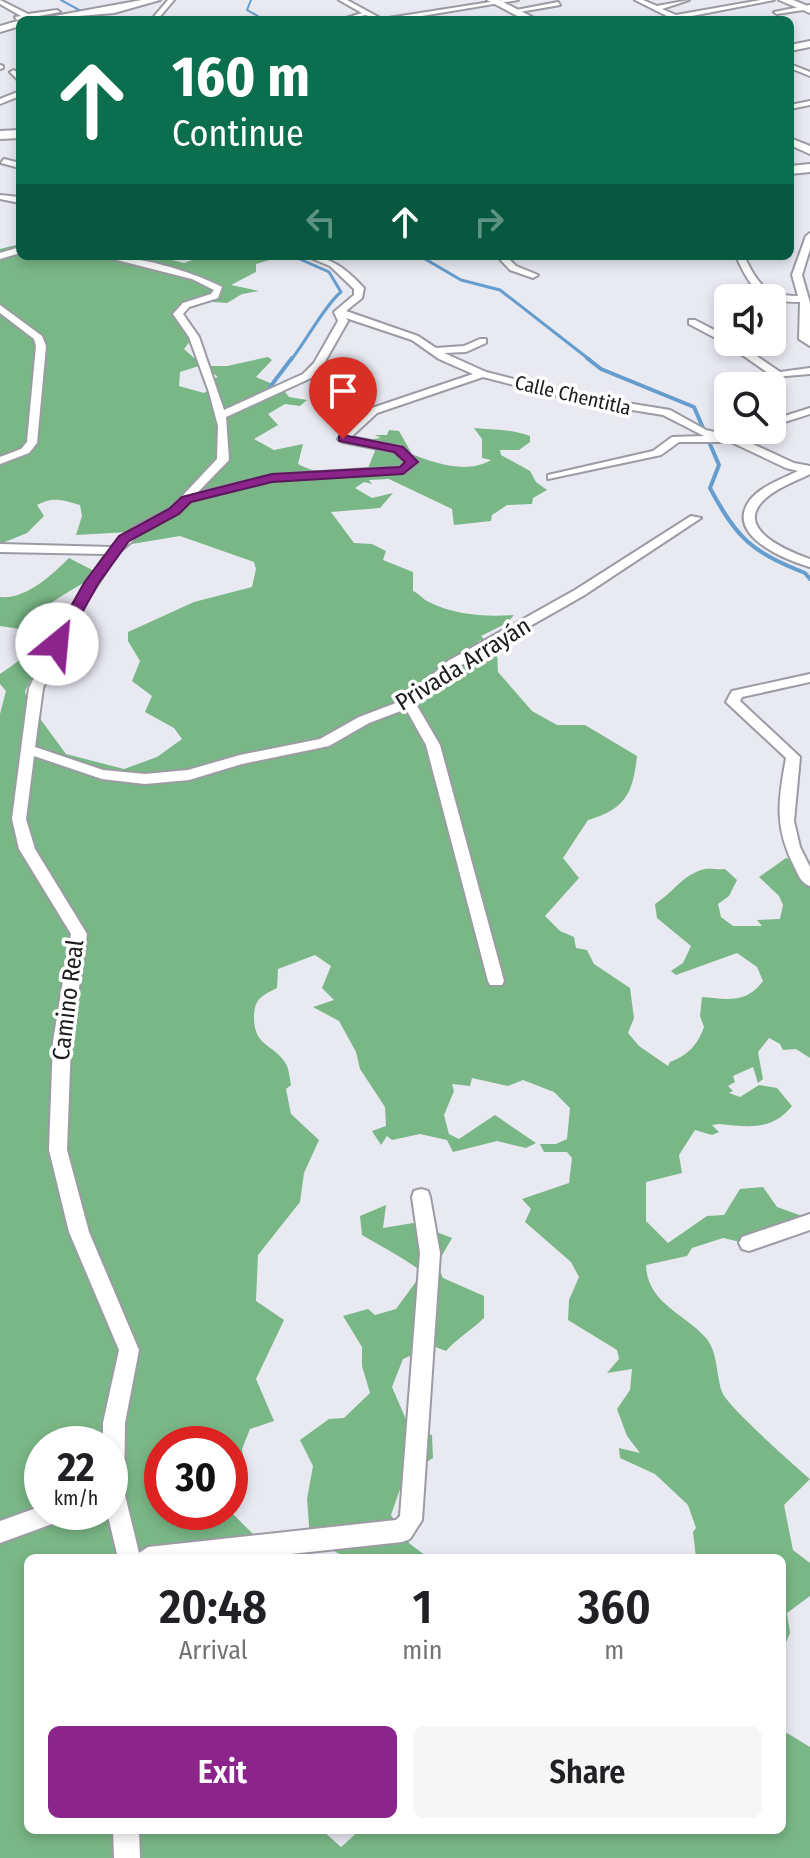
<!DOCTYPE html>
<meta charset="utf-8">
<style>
:root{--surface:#fff;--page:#f6f6f6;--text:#202124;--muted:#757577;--accent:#8b248b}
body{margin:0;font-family:"Fira Sans Condensed",sans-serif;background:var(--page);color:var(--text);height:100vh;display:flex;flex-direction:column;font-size:30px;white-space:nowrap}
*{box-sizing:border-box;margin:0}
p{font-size:26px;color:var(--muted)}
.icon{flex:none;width:44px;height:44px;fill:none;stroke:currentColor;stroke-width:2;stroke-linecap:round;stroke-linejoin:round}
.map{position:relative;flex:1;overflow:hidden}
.details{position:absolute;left:24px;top:1554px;width:762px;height:280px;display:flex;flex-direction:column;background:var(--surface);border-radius:12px;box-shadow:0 4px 12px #0003}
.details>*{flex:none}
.guide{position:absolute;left:16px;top:16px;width:778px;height:244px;border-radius:12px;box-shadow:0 4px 12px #0003;background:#0b6e4f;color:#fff;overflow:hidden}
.fabs{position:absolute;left:714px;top:284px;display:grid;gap:16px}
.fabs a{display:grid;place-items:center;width:72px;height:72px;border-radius:12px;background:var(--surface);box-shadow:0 4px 12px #0003;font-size:40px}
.speed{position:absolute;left:24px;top:1426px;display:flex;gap:16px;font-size:40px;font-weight:700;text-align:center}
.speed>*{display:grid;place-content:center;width:104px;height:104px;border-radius:50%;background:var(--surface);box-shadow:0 4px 12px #0003;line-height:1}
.speed small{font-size:20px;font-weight:400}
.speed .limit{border:12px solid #d22;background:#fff;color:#111}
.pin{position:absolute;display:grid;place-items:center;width:68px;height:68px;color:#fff;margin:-82px -34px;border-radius:50% 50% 50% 0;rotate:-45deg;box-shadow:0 0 8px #0007}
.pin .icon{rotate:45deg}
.me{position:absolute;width:88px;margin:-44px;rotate:28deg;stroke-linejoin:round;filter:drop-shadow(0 0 6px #0008)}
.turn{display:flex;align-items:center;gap:28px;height:168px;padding:0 24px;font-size:36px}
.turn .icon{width:104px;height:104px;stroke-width:2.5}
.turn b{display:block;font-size:56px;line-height:68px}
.lanes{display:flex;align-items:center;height:76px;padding:0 24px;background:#0003;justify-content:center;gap:40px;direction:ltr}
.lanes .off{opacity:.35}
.eta{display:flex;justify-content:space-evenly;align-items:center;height:136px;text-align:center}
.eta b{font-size:48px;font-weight:600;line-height:56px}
.cta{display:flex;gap:16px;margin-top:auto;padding:16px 24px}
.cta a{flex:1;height:92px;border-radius:12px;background:var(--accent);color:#fff;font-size:32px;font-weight:600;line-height:92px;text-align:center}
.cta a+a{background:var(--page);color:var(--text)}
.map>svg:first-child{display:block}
.forest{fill:#7ab786;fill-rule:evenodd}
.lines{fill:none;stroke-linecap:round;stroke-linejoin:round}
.stream-far2{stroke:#649dce;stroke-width:2}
.stream-far1{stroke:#649dce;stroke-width:3}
.stream{stroke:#649dce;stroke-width:4}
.street-casing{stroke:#9b9ba4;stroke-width:4}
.secondary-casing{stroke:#9b9ba4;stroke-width:4}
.primary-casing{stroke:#9b9ba4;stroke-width:4}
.street{fill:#fff;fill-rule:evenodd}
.secondary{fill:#fff;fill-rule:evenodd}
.primary{fill:#fff;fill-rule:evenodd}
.route{fill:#8b248b;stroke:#5a175a;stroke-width:2}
.labels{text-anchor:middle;stroke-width:7;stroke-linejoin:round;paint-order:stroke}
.far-street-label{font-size:20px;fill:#1d1d20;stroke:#fff}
.street-label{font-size:24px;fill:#1d1d20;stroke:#fff}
</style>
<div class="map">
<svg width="810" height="1858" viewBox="0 0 810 1858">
<rect width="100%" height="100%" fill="#e9e9f2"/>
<path class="forest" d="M20 244V256L50 259 156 256 184 263 203 256H283L256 264V272L231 285 259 291 242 294 227 303 201 301 178 312 191 340 184 349 202 365 180 372 179 386 204 393 215 386V381L210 380 218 377 203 366H227L268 357 272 360 256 377 282 388 289 397 307 400 300 406 285 404 268 414 278 425 254 439 274 450 303 444 298 464C318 475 347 477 368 468L375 451 365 440 381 438 375 435H387L389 430 399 431 412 454C436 464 468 474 491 460L482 458V439L474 428C492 430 512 429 530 436V442L519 450H500L501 455 530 471 536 482 547 490 533 498 532 504 507 505 492 515 491 521 454 525 452 509 389 479 369 480 372 484 364 482 355 488 372 498 393 493 380 508 331 512 354 543 372 544 386 551 383 560 413 572V591C420 594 422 599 429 602 454 615 486 617 514 615L507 623 481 636 484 639 477 642 497 652 498 672 532 711 557 725H585L637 756C633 794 625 809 588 820L563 858 579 878 545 916 560 931 574 937 576 948 587 950 594 964 630 988 634 1018 628 1033 639 1046 668 1066 670 1062C688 1055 697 1046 704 1027L700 1016 702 997C728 999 746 1004 763 981L757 967 737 953 676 975 671 971 683 963 691 946 657 918 655 904C673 893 683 874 705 869 711 868 718 870 725 869L737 880 729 896 718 904 721 917 733 926H762L757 920 780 919 783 905 779 896 759 877 786 858 810 866V1058L796 1049 783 1050 780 1044 769 1038 758 1052 763 1079 758 1083 753 1067 733 1076 735 1082 728 1086 733 1091 729 1093 740 1097 759 1085 777 1088 792 1106C772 1131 748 1127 719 1124L712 1125 719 1132 712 1135 695 1130 679 1155 682 1173 646 1182V1221L668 1243 707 1216 724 1215 740 1189 763 1187 777 1207 808 1218 754 1245 723 1238 692 1248 687 1256 646 1265C647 1303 684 1313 706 1338 718 1352 716 1375 722 1392 728 1407 794 1465 810 1479L784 1505 793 1550 810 1563V1596L787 1613 790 1633 782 1652V1558H696L693 1532 696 1528 688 1505 655 1474 620 1458 619 1448 640 1453 627 1436 617 1409 630 1390 632 1369 607 1373 619 1359 617 1350 568 1320 569 1300 579 1277 571 1262 525 1222 531 1209 522 1199 569 1183 572 1158 567 1152H544L540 1144H556L567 1139 570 1108 554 1092 523 1080 508 1086 472 1078 470 1086 452 1084 454 1091 444 1115 449 1134 459 1139 495 1115 536 1143 526 1148 497 1141 453 1152 447 1140 420 1134 392 1140 387 1136 381 1145 372 1131 386 1126 385 1107 360 1069 356 1052 339 1021 313 1007 334 1000 322 988 331 966 315 955 278 969 277 988C263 995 255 998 254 1015 253 1049 276 1043 287 1066 289 1071 290 1079 291 1085L286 1089 291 1114 319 1140 304 1173 300 1202 258 1255 256 1301 284 1320 256 1379 274 1421 250 1429 242 1449 244 1463 233 1474 231 1512 254 1535 270 1538 273 1558H28V1830H322L341 1847 360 1830H782V1730L810 1747V1858H0V714L6 691 0 684V674L27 655 33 675 25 691 27 701 66 754 124 769 157 757 182 739 174 728 145 712 152 696 132 681 140 661 128 641V632L194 602 252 587 256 569 254 562 180 536 132 544 128 541 129 532 76 535 82 516 80 505C63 500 53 496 37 505L44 516 27 533 0 544V249ZM42 1444H110V1512H42ZM162 1444H230V1512H162Z
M69 558 98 573C75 591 40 602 31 628L23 624 20 629 0 626V597C25 600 52 575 69 558Z
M386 1205 383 1228 413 1223 452 1238 437 1264 443 1278 484 1296V1318C472 1330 456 1339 446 1351L433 1346 403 1359 392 1387 411 1431 432 1435 433 1458 405 1475 391 1515 410 1544 429 1558H347L310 1538 307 1499 313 1466 300 1440 329 1419 344 1418 370 1393 362 1366V1347L343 1316 368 1309 375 1315 396 1309 423 1272C403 1258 383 1247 362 1235L360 1216Z"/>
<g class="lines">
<path class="stream-far2" d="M61 0 81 11
M251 0 247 10 265 20"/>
<path class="stream-far1" d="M420 256 461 280 500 290 590 360
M291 360C306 341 325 305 341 292L329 272 293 256"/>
<path class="stream" d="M587 358 601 369 694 407 719 465 710 488C737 539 752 552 805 573L810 579
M270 387 292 358"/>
<g class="street-casing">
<path id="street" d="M0 0 28 14 57 10 60 12 17 20 15 17 21 16 0 4Z
M168 0H174L157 20H151Z
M339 0H347L382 19 503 0H518L398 20H375L366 15 340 20 362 13Z
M635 0H643L657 6 689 0 662 9 676 15 761 0H774L671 20H657L669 17Z
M558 2 560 5 514 13 511 11Z
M810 5V9L777 14 774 12Z
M790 64 810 72V76L790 68Z
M0 65 3 66V68L0 69Z
M14 70 20 75V82L10 72Z
M20 91V96L0 104V99Z
M810 101V105L790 109V105Z
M4 159 20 163V168L1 163Z
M0 195 20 197V203L0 199Z
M810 233V249L802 275 810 303V346L799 339 800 302C761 302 751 290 736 256H744C758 284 765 296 798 296L792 275 806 236Z
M20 247V253L0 259V253Z
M101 256C139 256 188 270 222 287L218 298 189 307 183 314 199 337 224 410 303 374 314 363 338 321 334 312 354 295V289L330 266 306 256C331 256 347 270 364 288L362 298 346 311 418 336 436 348 464 346 480 339H486V343L466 352 444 353 486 372 577 395 670 410 706 430 732 436 745 430H759L742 439 794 463 810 466V474C794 482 773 489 761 503 737 531 790 552 810 559V567C785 560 724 535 750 500 761 486 782 479 798 471L786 468 731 442H679L661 455 548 479V475L653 451 672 437 704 436 663 415 577 401 483 377 377 413 351 437 402 447 418 462 407 472 272 481 189 502 178 513 143 532 118 553 74 621 43 688 35 747 103 770 145 774 188 770 240 755 320 739 359 717 404 700 448 661 575 590 691 516 701 518 583 596 458 667 416 704 440 745 504 981 502 985H490L488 981 426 745 406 709 369 723 329 746 242 764 189 780 145 784 102 779 34 756 26 819 35 849 87 934 71 1041 67 1150 89 1232 139 1350 125 1423 124 1491 139 1553 148 1547 396 1520 400 1516 420 1253 412 1197 414 1191 421 1189 428 1191 430 1197 440 1253 422 1520 410 1539 402 1542 254 1558H118L107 1512H110V1444H103V1423L119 1350 69 1232 49 1150 53 1041 71 934 19 849 12 819 29 688 62 621 106 554 0 552V544L111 547 135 526 170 509 217 459 218 426 209 392 189 337 173 314 183 303 211 294 214 290 192 279ZM346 318 412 340 439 359 473 374 369 409 338 439 343 442 394 452 405 462 400 467 272 475 197 493 229 460 226 417 311 378 323 365 348 321Z
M497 256H506L516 266 538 275 533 278 510 270Z
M0 305 42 336 46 346 37 443 29 453 0 464V457L21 449 27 442 36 346 34 339 0 313Z
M689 320H695L728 337V342H736L780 372 810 368V374L774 377 725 343 689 324Z
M810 408V414L772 426V420Z
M810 674V682L742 697 740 701 800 757 794 821 800 847 810 867V886C801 883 799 876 795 868 774 828 778 801 786 758L726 702 732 691Z
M810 1214V1230L749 1251 742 1249 739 1243 742 1237Z
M42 1506V1512H66L63 1520 0 1543V1521Z
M113 1830H139L140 1858H114Z"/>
</g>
<g class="secondary-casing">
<path id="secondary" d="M487 0H499L538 20H525Z
M779 0H793L810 7V13Z
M810 41V47L790 51V45Z
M790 138 810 146V154L790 145Z"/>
</g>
<g class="primary-casing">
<path id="primary" d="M142 0H160L114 13 33 20Z
M21 20 20 26 0 32V26Z
M20 130V138L0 139V131Z
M810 164V172L790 174V166Z"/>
</g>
<use href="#street" class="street"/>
<use href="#secondary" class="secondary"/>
<use href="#primary" class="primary"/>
</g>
<path class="route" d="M343 435 403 447 418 462 403 474 272 482 191 502 179 514 129 541 98 584 63 647H52L50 644 84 583 119 536 169 509 182 497 272 474 400 467 405 462 394 452 339 441V436Z"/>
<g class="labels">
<g class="far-street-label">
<text transform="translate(573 395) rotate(13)" y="7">Calle Chentitla</text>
</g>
<g class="street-label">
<text transform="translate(463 664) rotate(-32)" y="8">Privada Arrayán</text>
<text transform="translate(68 1000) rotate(-83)" y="8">Camino Real</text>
</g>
</g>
</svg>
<div class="fabs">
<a><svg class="icon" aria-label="sound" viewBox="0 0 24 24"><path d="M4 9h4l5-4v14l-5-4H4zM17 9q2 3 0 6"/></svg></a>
<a><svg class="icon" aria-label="search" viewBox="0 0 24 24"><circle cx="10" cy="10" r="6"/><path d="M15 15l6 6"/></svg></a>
</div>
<div class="speed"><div>22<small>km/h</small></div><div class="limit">30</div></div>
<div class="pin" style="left:343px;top:439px;background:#d93025"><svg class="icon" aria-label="arrive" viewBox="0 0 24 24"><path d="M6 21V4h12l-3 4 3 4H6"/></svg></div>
<svg class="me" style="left:57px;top:644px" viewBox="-20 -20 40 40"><circle r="19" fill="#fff"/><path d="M0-13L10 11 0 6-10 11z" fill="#8b248b"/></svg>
<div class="guide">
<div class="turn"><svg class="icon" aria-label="ahead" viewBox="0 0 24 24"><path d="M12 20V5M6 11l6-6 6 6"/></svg><div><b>160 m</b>Continue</div></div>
<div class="lanes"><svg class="icon off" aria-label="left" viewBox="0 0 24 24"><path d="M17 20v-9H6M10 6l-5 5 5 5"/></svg><svg class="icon" aria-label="ahead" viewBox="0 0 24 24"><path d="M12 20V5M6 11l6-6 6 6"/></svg><svg class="icon off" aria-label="right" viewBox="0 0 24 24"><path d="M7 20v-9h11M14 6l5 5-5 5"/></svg></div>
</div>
<section class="details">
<div class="eta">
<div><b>20:48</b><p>Arrival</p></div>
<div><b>1</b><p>min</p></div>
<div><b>360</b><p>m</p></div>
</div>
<div class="cta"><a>Exit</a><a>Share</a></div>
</section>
</div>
